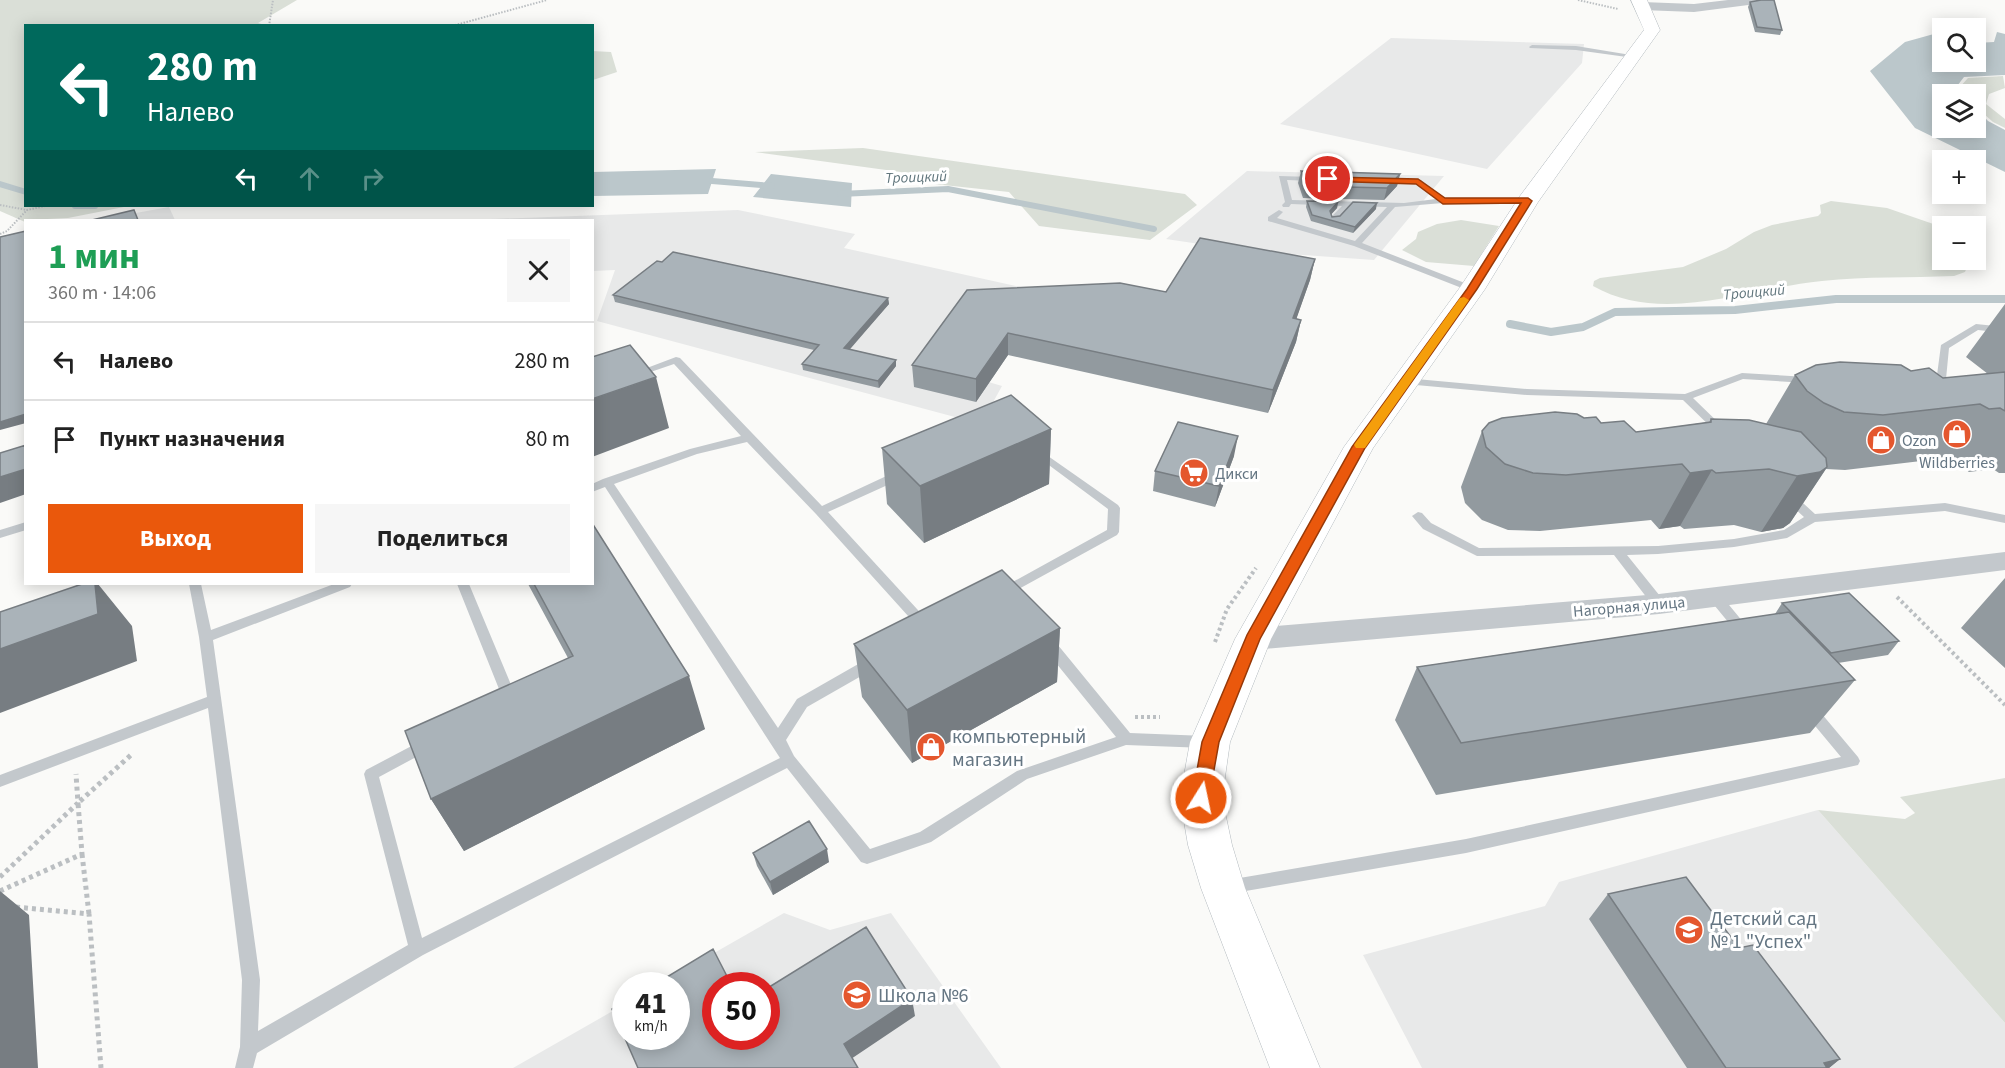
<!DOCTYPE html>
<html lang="ru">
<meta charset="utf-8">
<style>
:root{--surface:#fff;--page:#f6f6f6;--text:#222;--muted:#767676;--line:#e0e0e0;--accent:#ea580c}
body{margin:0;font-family:"Source Sans 3",sans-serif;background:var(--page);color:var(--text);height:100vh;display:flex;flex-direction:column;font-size:22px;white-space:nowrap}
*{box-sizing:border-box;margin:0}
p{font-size:20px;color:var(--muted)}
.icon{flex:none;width:33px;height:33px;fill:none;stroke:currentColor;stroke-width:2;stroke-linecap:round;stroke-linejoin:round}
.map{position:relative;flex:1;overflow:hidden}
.sheet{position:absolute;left:24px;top:219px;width:570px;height:366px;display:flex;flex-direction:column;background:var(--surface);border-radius:0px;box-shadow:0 3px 15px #0003}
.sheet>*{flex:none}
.hud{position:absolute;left:24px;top:24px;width:570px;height:183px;border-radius:0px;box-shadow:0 3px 15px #0003;background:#00695c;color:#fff;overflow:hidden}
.tools{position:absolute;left:1932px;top:18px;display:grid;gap:12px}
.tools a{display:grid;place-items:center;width:54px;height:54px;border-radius:0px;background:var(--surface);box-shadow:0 3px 15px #0003;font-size:30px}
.speed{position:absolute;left:612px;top:972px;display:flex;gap:12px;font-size:30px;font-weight:700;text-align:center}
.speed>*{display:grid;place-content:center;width:78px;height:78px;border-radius:50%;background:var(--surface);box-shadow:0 3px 15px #0003;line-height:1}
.speed small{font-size:15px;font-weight:400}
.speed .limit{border:9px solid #d22;background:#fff;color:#111}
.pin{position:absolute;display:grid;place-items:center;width:51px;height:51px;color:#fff;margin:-26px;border:3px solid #fff;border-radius:50%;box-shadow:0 2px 6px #0007}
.me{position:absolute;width:66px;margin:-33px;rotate:10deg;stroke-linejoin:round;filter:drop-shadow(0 0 4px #0008)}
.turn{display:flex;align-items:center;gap:21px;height:126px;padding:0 24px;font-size:27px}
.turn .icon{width:78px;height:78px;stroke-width:2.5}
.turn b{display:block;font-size:42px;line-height:51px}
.lanes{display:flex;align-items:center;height:57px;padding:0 24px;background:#0003;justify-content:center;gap:30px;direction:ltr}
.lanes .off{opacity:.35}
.round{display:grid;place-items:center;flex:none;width:63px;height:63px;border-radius:0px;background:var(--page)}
.summary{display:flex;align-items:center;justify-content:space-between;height:102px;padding:0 24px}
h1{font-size:36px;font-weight:700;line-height:45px;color:#1e9e55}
.primary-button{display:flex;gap:12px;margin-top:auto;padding:12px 24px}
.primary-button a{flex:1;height:69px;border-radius:0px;background:var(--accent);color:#fff;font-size:24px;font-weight:700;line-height:69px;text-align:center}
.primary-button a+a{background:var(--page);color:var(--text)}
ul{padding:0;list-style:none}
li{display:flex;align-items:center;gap:18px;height:78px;padding:0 24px;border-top:2px solid var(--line)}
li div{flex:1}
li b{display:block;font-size:22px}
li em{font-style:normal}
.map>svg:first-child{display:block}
.built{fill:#e8e9e9;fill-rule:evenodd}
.green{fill:#dadfd7}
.water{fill:#bbc7cb}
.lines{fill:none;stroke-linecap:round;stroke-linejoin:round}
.stream-far1{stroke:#bbc7cb;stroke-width:6}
.stream{stroke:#bbc7cb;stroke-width:8}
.secondary-casing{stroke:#b3babf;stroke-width:1}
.path-far2{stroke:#bbbfc2;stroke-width:2;stroke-dasharray:1.5 1.5;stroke-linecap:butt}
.path-far1{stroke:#bbbfc2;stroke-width:4;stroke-dasharray:3 3;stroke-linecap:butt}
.path{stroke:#bbbfc2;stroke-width:5;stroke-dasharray:4 4;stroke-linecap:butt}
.lane{fill:#c3c8cc;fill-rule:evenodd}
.street{fill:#c3c8cc;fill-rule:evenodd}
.secondary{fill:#fff;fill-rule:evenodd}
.wall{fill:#929a9f}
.shaded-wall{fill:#777d82}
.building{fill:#aab3b9;stroke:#777d82;stroke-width:1.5}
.route{fill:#ea580c;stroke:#983908;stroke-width:1.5}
.slow{fill:#f59e0b}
.labels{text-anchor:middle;stroke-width:6;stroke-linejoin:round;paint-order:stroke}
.far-water-label{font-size:15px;font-style:italic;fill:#60757c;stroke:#fff}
.poi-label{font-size:16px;fill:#657683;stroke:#fff;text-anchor:start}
.street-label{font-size:16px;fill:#657683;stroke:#fff}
.near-poi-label{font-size:20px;fill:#657683;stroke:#fff;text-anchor:start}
</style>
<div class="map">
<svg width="2005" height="1068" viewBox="0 0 2005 1068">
<rect width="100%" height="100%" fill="#fafaf8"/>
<path class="built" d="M1391 38 1584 44 1582 63 1487 169 1280 124Z
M1247 171 1444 176 1374 260 1247 251 1166 239Z
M169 207 175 220H97Z
M738 210 855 234 844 248 1048 293 925 363 1002 386 981 424 597 321 615 270 593 271 592 220H464Z
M1818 810 2005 1023V1068H1422L1363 955 1545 906 1559 882Z
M784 913 830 930 891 913 1001 1068H513L625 1004 626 1036H676V986L658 985ZM716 986H766V1036H716Z"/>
<path class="green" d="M0 0H297L258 23 265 25 26 26V206H129L68 218 26 220 25 222 0 211Z
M592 51 611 52 617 72 593 80Z
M2003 76 2005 88 1989 94 1986 104 2005 119V128L1993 122 1976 107V94H1962L1957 90 1968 78Z
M863 148 1185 194 1197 205 1150 240 1039 226 1009 192 915 182 908 173 755 152Z
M1831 201 1887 208 1942 227V260H1970L1965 272 1954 276C1910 278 1866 276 1822 281 1748 288 1663 326 1593 286L1594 281 1600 278 1683 267 1726 249 1754 232 1772 225 1818 216 1821 213 1820 205Z
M1461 220 1499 226 1474 266 1426 262 1402 250 1416 239 1418 232 1437 224Z
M2005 778V1023L1818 810 1905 819 1915 813 1900 797Z"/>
<path class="water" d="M1941 32 1942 62H1976V43L1994 42 1997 32 2005 34V75L1964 77 1954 90 1960 94H1942V128H1976V108L1988 121 2005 130V172L1915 128 1870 71 1905 42Z
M716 169 708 194 593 196V172Z
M771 174 852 183 851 207 753 197Z"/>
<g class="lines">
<path class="stream-far1" d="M712 181 772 186
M0 184 26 192
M840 194 948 189 1154 229
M75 206H95"/>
<path class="stream" d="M1510 324 1551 332 1583 327 1615 312 1735 310 1836 299H2005"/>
<g class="secondary-casing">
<path id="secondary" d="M1631 0H1647L1660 30 1538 202 1485 289 1373 448 1271 639 1230 742 1222 798 1232 845 1245 888 1320 1068H1270L1201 888 1188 845 1180 798 1190 742 1235 639 1344 447 1461 286 1520 196 1644 30Z"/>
</g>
<path class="path-far2" d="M1578 0 1618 9
M269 26 273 0
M452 26 547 0
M0 205 27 210 45 206
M0 234 7 231 27 210"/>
<path class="path-far1" d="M1897 597 2005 705
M1215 642 1227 609 1256 568
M1135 717H1160"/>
<path class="path" d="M82 854 89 914
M0 877 78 803 76 774
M0 891 82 854 78 803 132 754
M16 907 89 914 101 1068"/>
<path class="lane" d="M1532 45 1576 46 1637 56 1634 58 1576 50 1530 48 1529 47Z
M1279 176 1313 177 1317 179 1313 181 1287 180 1292 200 1404 203 1436 199 1416 184 1379 183V179H1382L1421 180 1445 199H1528L1532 201 1528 203H1443L1395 207 1362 243 1475 287 1477 289 1472 292 1354 246 1268 221V217L1279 210 1283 212 1277 218 1355 241 1387 207 1351 206 1337 221H1331V217L1342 206 1291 204 1289 207H1283L1282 205 1285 202Z
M1976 324 2005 327V333L1978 330 1949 348 1946 379 1922 381V377L1937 375 1941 345Z
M676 357 680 358 822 506 895 472H903L905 475 903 478 828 512 928 621 930 624 928 627H918L816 514 747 442 697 454 614 484 778 728 797 699 867 659 872 658 877 659 879 663 877 667 807 707 786 740 794 756 870 849 920 832 1017 771 1116 737 1043 647 1041 643 1043 639H1053L1130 733 1206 736 1211 738 1213 742 1211 746 1206 748 1126 745 1027 779 931 842 867 864 861 862 787 768 423 955 257 1053 253 1068H235L240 1047 242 980 208 708 0 787V775L207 697 199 637 189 584H201L211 630 334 584H352L350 587 213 640 260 980 258 1031 408 945 364 774 366 770 421 741 426 739 431 741 433 745 431 749 379 777 422 938 780 758 605 487 592 492V484L603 479 690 449 741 436 674 364 636 377 631 374Z
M1742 373 1807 377 1812 380 1807 383 1743 379 1693 398 1726 430 1727 432 1726 434H1718L1683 400 1527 395 1405 384 1400 381 1405 378 1527 389 1685 394Z
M1038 449 1118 505 1120 508 1119 532 1117 535 1004 597 1000 595 998 592 1000 589 1107 530 1108 509 1034 454 1032 452Z
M1788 492 1792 493 1815 514 1945 503 2005 515V523L1945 511 1815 522 1787 538 1734 547 1658 554 1627 555 1664 601 1665 604 1664 607H1654L1614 555 1477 556 1423 529 1412 516 1418 512 1422 513 1431 523 1479 548 1658 546 1734 539 1784 530 1804 517 1784 499 1782 496Z
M26 522V530L0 538V530Z
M457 584H469L517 699 515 703 510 705 505 703 503 699Z
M1715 592 1720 594 1748 628 1750 631 1748 634H1738L1710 600 1709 597 1710 594Z
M1811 705 1816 707 1858 757 1860 761 1858 765 1466 853 1228 894 1222 892 1220 887 1222 882 1228 880 1466 839 1841 757 1806 715 1804 711 1806 707Z"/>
<path class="street" d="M1728 0H1762L1756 4 1694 12 1642 10 1636 6 1642 2 1694 4Z
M2005 552V570L1659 614 1253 650 1243 646 1239 639 1243 632 1253 628 1659 594Z"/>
<use href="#secondary" class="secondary"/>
</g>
<path class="wall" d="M1750 2 1782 30 1780 35 1755 32 1748 7Z
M1301 171 1400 174 1397 186 1384 200 1303 198 1298 183Z
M1307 201 1338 202 1337 208 1331 214 1332 217 1376 209 1353 233 1311 221 1306 207Z
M1315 259 1310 280 1296 319 1301 320 1296 342 1268 413 1008 355 976 402 914 387 912 365 967 290 1166 292Z
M613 295 888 298 889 304 849 349 896 360V366L879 388 803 370 802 364 814 350 615 302Z
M2005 304V473H1999L1993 469 1969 472 1957 463 1947 464 1938 459 1845 470 1826 469 1790 523 1783 528 1761 532 1734 525 1684 529 1680 526 1659 529 1651 520 1540 531 1508 530 1482 520 1465 503 1461 487 1482 431 1584 418 1601 423 1636 432 1709 422 1711 419 1766 424 1795 375 1911 371 1943 378 1988 374 1966 357Z
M1051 429 1049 484 924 543 887 504 882 448Z
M1234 456 1215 507 1153 491 1155 471Z
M2005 578V668L1961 628Z
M528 584H592L705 729 464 851 431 799 568 658Z
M1782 603 1899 641 1888 655 1838 663 1855 680 1810 733 1436 795 1395 720 1417 667 1775 614Z
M1060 628 1057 682 912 763 862 697 854 644Z
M753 853 829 862 773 895 757 866Z
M1608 894 1739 948 1840 1059 1829 1068H1687L1589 919Z"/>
<path class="shaded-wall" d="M1400 174 1397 186 1384 200 1387 188Z
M1338 202 1337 208 1329 217 1330 211Z
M1377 203 1376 209 1353 233 1355 227Z
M1315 259 1310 280 1289 340 1293 318Z
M888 298 889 304 845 355 844 348Z
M1301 320 1296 342 1268 413 1273 390Z
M1008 333V355L976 402V379Z
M896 360V366L879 388 878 381Z
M656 377 669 428 592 457V399Z
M26 414V423L0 430V422Z
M1051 429 1049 484 924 543 920 486Z
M1238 436 1234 456 1215 507 1219 486Z
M1827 467 1790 523 1783 528 1761 532 1797 476Z
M26 469V494L0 503V477Z
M1712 470 1680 526 1659 529 1690 473Z
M95 584H98L132 626 137 661 0 713V649Z
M1060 628 1057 682 912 763 907 710Z
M689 676 705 729 464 851 431 799Z
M827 849 829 862 773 895 770 882Z
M0 891 29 915 38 1068H0Z
M912 999 915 1016 848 1061 844 1044Z
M1840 1059 1829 1068H1818L1824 1063Z"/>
<path class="building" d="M1761 0H1774L1782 30 1757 27 1750 2Z
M1301 171 1400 174 1387 188 1306 186Z
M1307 201 1338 202 1330 211 1332 217 1340 216 1353 202 1377 203 1355 227 1312 215Z
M134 210 138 220H92Z
M26 231V414L0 422V237Z
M1200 238 1315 259 1293 318 1301 320 1273 390 1008 333 976 379 912 365 967 290 1120 283 1166 292Z
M673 252 888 298 844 348 896 360 878 381 802 364 819 345 613 295 657 261 662 262Z
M630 345 656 377 592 399V357Z
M1840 362 1901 365 1911 371 1929 368 1943 378 2005 372V411L2000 408 1989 409 1980 404 1883 415 1844 412 1824 403 1807 391 1795 375 1816 365Z
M1011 395 1051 429 920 486 882 448Z
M1555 412 1577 414 1584 418 1596 417 1601 423 1624 421 1636 432 1711 422V419L1749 420 1801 432 1826 458 1827 467 1820 472 1797 476 1769 469 1716 473 1712 470 1690 473 1682 464 1566 475 1533 473 1505 464 1486 447 1482 431 1489 423 1502 418Z
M1178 422 1238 436 1219 486 1155 471Z
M26 445V469L0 477V453Z
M592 523 689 676 431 799 405 731 573 656 534 584H592Z
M1002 570 1060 628 907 710 854 644Z
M82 584H95L98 614 0 649V612Z
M1849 593 1899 641 1831 653 1782 603Z
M1789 612 1855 680 1461 743 1417 667Z
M809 821 827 849 770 882 753 853Z
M1686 877 1739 948 1753 945 1840 1059 1824 1063 1827 1068H1726L1608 894Z
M866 927 912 999 844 1044 858 1068H638L612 1009 626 1001V1036H676V986H652L713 949 732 986H716V1036H766V989Z"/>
<path class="route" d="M1328 177 1418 179 1445 198H1528L1532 201 1477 289 1365 448 1260 639 1219 742 1209 798 1207 803 1201 806 1195 803 1192 798 1202 742 1247 635 1352 447 1467 289 1521 203 1443 204 1416 184 1324 181V178Z"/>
<path class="slow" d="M1464 297 1469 300 1365 448H1356L1354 445 1356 442 1460 298Z"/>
<defs>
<g id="shop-disc" transform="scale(1.5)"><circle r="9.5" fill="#e4572e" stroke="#fff"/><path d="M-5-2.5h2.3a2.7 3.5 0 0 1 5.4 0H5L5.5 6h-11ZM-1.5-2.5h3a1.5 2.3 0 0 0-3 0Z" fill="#fff"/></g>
<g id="supermarket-disc" transform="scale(1.5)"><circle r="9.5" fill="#e4572e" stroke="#fff"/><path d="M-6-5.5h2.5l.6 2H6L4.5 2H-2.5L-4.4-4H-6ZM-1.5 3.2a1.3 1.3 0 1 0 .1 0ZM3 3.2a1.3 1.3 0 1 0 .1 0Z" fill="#fff"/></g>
<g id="school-disc" transform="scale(1.5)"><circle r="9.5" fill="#e4572e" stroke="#fff"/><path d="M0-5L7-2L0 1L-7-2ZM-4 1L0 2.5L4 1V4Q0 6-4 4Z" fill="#fff"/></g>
</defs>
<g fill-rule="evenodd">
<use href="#shop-disc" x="1957" y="434"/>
<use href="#shop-disc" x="1881" y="440"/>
<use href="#supermarket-disc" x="1194" y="473"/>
<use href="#shop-disc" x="931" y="747"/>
<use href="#school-disc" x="1689" y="930"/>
<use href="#school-disc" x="857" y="995"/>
</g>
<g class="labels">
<g class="far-water-label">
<text transform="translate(916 177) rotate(-2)" y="5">Троицкий</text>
<text transform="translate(1754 292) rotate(-5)" y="5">Троицкий</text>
</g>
<g class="poi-label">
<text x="1902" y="446">Ozon</text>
<text x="1957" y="468" text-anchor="middle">Wildberries</text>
<text x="1215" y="479">Дикси</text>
</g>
<g class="street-label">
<text transform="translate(1629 606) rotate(-5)" y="6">Нагорная улица</text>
</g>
<g class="near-poi-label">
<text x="952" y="743">компьютерный<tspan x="952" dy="23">магазин</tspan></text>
<text x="1710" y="925">Детский сад<tspan x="1710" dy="23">№ 1 "Успех"</tspan></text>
<text x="878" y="1002">Школа №6</text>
</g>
</g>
</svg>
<div class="tools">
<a><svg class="icon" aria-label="search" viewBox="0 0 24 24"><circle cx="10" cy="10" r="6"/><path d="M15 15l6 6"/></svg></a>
<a><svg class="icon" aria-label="layers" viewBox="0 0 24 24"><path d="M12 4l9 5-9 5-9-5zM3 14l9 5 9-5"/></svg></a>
<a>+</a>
<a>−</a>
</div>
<div class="speed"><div>41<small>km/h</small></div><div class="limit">50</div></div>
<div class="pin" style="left:1328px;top:179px;background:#d93025"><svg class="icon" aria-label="arrive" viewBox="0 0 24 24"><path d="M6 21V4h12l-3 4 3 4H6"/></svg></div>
<svg class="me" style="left:1201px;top:798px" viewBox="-20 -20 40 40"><circle r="17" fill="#ea580c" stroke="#fff" stroke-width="3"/><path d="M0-11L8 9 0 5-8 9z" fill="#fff"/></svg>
<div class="hud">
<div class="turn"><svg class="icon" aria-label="left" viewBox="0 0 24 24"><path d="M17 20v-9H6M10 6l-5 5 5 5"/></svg><div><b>280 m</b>Налево</div></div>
<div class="lanes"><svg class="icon" aria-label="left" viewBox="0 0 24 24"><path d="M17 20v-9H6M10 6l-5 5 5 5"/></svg><svg class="icon off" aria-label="ahead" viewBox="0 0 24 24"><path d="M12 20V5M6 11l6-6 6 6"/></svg><svg class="icon off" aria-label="right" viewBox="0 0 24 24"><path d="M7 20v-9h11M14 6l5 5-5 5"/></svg></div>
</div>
<section class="sheet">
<div class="summary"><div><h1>1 мин</h1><p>360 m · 14:06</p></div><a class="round"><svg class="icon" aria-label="close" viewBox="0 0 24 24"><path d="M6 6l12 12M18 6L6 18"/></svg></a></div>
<ul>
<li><svg class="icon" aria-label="left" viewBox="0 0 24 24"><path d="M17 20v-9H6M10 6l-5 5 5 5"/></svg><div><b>Налево</b></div><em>280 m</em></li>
<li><svg class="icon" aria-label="arrive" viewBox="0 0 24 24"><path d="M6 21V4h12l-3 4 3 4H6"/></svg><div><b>Пункт назначения</b></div><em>80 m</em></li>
</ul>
<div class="primary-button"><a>Выход</a><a>Поделиться</a></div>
</section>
</div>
